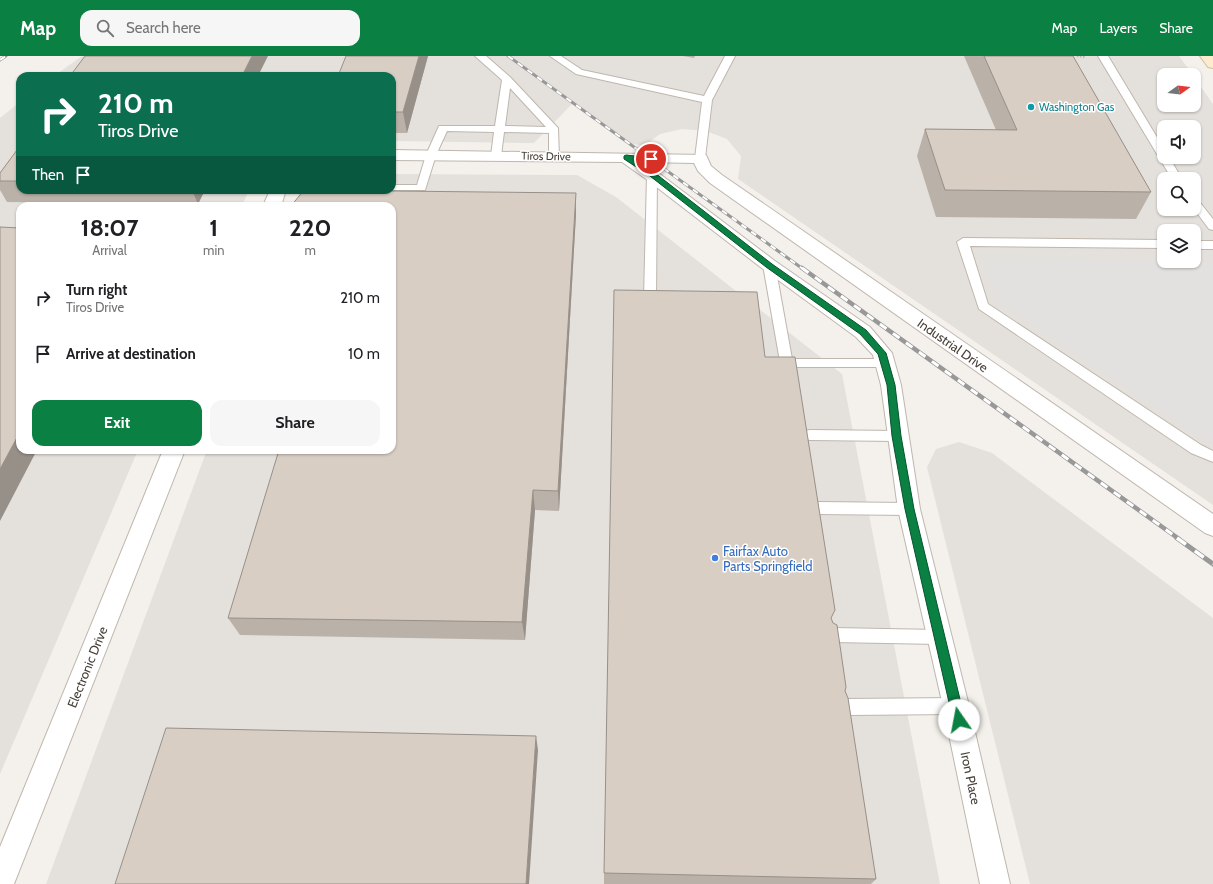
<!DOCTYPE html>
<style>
:root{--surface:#fff;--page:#f6f6f6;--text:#202124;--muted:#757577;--accent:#0b8043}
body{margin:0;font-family:Cabin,sans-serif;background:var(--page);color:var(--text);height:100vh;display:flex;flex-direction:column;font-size:15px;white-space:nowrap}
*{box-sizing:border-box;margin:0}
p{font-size:13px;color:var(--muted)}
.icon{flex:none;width:22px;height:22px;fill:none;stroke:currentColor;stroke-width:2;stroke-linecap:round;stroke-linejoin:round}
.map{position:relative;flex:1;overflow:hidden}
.side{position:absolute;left:16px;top:146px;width:380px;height:252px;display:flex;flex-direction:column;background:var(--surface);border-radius:12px;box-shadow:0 1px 3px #0004}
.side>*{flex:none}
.guide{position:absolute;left:16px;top:16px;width:380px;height:122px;border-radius:12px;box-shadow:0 1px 3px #0004;background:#0b6e4f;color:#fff;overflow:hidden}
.needle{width:26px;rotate:75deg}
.tools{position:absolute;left:1157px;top:12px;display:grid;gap:8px}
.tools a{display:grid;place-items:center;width:44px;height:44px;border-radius:8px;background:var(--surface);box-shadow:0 1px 3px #0004;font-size:20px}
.pin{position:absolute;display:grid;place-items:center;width:34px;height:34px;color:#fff;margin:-17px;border:2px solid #fff;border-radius:50%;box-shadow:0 1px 4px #0007}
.me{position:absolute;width:44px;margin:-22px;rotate:348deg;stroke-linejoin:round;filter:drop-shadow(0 0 3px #0008)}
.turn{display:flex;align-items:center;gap:14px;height:84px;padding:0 16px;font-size:18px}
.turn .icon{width:52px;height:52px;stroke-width:2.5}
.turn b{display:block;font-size:28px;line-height:34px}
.then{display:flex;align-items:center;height:38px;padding:0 16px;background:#0003;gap:8px;font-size:15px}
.eta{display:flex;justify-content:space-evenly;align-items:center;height:68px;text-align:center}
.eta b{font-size:24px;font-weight:700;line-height:28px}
.button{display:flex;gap:8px;margin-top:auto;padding:8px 16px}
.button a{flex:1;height:46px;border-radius:12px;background:var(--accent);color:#fff;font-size:16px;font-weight:700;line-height:46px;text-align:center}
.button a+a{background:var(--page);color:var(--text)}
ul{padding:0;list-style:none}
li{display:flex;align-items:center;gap:12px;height:56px;padding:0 16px}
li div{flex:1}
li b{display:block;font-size:15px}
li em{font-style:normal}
header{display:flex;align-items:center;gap:24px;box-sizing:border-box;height:56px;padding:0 20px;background:var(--accent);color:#fff}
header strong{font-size:19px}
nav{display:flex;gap:22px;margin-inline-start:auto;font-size:14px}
.search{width:280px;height:36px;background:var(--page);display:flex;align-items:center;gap:10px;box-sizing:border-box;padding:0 14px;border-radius:12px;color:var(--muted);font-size:15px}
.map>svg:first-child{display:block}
.industrial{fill:#e4e0dc;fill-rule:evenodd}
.parking{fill:#e3e1df}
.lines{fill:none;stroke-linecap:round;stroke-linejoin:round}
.lane-casing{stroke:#bfb7ae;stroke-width:2}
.street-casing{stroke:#bfb7ae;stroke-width:2}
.secondary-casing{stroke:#d0bf9e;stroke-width:2}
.path{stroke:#c0b2a0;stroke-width:2;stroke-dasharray:1.5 1.5;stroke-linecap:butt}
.lane{fill:#fff;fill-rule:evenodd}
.street{fill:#fff;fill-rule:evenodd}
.secondary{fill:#fbecce;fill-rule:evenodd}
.rail-far2-casing{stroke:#989898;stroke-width:3}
.rail-far1-casing{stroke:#989898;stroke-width:4.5}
.rail-casing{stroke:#989898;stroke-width:5}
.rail-far2{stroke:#fff;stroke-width:2;stroke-dasharray:6;stroke-linecap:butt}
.rail-far1{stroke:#fff;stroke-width:3;stroke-dasharray:8;stroke-linecap:butt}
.rail{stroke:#fff;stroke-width:3.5;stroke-dasharray:11;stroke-linecap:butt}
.wall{fill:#bab1a9}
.shaded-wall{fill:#979089}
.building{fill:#d8cec4;stroke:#979089}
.route{fill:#0b8043;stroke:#07532c}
.culture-dot{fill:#0f9aa8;stroke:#fff;stroke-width:1.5}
.shop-dot{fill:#3f7fe0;stroke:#fff;stroke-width:1.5}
.labels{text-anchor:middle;stroke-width:3;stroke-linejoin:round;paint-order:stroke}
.far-culture-label{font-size:11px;fill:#0d838f;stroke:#fff;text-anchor:start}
.far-street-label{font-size:11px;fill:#484139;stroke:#fff}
.street-label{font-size:13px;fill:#484139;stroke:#fff}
.shop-label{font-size:13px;fill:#366cbe;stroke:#fff;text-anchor:start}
</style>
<header>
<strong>Map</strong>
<div class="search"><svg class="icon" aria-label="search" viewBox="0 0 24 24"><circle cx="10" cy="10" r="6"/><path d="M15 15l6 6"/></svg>Search here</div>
<nav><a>Map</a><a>Layers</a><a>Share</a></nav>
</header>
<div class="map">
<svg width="1213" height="828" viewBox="0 0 1213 828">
<rect width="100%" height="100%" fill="#f4f0eb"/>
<path class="industrial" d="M82 0H1179L1193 19H1164V49H1194V21L1213 48V449L738 123 741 100 727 83 706 75 682 73 660 78 645 89 629 88 572 48 534 87 392 85V20H54ZM1164 71H1194V101H1164ZM1164 123H1194V153H1164ZM1164 175H1194V205H1164Z
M20 46V134H249L242 150H20V394H138L0 718V62Z
M392 118 577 119 616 141 842 318 940 828H46L207 394H392V150H297L303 134H392Z
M959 386 992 397 1213 562V828H1030L927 411 936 393Z"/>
<path class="parking" d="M983 201 1213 205V391L997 245Z"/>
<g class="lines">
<g class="lane-casing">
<path id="lane" d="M475 0H486L510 21 558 72 559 101 554 104 549 101V77L504 76 501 100 496 103 491 100 494 76 447 75 436 99 425 134H388H392V129H417L426 99 439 70H495L502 24ZM510 32 546 71 505 70Z
M550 0H561L582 14 704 40 725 0H735L712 44 705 102 700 105 695 102 702 46 576 18Z
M1098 0H1108L1164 93V101H1169L1182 123H1172Z
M652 116 657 119 656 243 650 247 644 243 647 119Z
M1194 143 1198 144 1213 163V174L1209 173 1194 153Z
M963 182 1164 184V192L970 190 988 248 1201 389 1213 395V406L1191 397 979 253 957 186Z
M1194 185H1213V193H1194Z
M769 205 775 209 792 303H886L891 305 892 308 891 311H781L763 209Z
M810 374 897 375 902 376 904 380 902 384 897 385 810 384 805 383 803 379 805 375Z
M817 446 909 447 914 449 916 453 914 457 909 459 817 458 812 456 810 452 812 448Z
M833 572 939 574 945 576 947 581 945 586 939 588 833 586 827 584 825 579 827 574Z
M956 642 962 644 964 650 962 656 956 658 847 659 841 657 839 651 841 645 847 643Z"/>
</g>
<g class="street-casing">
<path id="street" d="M392 94 706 99 711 110 722 119 1213 458V480L1205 477 710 127 698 115 694 107 644 106 775 205 870 271 892 297 901 329 920 453 969 650 1010 828H980L943 650 898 453 881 329 873 299 856 281 763 213 646 123 622 106 392 104Z
M270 134H286L281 150H263Z
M163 394H185L14 828H0V791Z"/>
</g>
<g class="secondary-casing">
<path id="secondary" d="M1200 0H1213V12L1208 11Z"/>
</g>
<path class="path" d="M1077 0 1085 1"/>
<use href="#lane" class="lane"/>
<use href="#street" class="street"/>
<use href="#secondary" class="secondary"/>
<g class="rail-far2-casing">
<path id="rail-far2" d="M508 0 803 213
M0 4 6 0"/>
</g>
<g class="rail-far1-casing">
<path id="rail-far1" d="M802 212 1179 483"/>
</g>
<g class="rail-casing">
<path id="rail" d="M1177 482 1213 508"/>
</g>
<use href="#rail-far2" class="rail-far2"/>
<use href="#rail-far1" class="rail-far1"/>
<use href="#rail" class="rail"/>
</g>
<path class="wall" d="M428 0 407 77H392V20Z
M683 0H695L694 2Z
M964 0H1073L1151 136 1136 163 936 161 917 100 925 73 996 74Z
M20 90V134H205L198 148 7 146 0 134V117Z
M576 137V158L559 455 535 454 525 584 240 579 228 562Z
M765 301 831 563 845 635 876 823 871 828H604V817Z"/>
<path class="shaded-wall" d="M252 0H268L258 20H242Z
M419 0H428L407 77 403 56Z
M192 134H205L198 148Z
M576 137V158L559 455 558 435Z
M20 376V394H37L0 465V413Z
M533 434 535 454 525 584 522 566Z
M536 680 538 694 529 828H526Z"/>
<path class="building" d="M85 0H252L242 20H70Z
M346 0H419L403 56H392V20H338Z
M984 0H1073L1151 136 945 134 925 73 1017 74Z
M20 90V125H0V117Z
M304 134 576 137 558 435 533 434 522 566 228 562 279 394H392V150H291Z
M0 171 20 172V376L0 413Z
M614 234 757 236 765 301H795L835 554 831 562 833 567 837 569 846 631 845 635 848 642 876 823 604 817Z
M166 672 536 680 526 828H115Z"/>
<path class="route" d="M626 99 653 102V104L651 105 635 104 655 117 772 208 866 274 886 297 895 329 901 380 914 453 965 664 963 667 959 669 955 667 953 664 905 453 892 380 887 329 878 298 860 278 766 211 650 120 624 103V100Z"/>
<circle class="culture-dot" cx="1031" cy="51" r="4"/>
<circle class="shop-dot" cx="715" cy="502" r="4"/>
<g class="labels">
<g class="far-culture-label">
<text x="1039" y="55">Washington Gas</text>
</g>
<g class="far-street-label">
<text transform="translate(546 100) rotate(1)" y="4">Tiros Drive</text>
</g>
<g class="street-label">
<text transform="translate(953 289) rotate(35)" y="5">Industrial Drive</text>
<text transform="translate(87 611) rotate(-68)" y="5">Electronic Drive</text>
<text transform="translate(971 722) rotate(78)" y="5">Iron Place</text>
</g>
<g class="shop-label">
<text x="723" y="500">Fairfax Auto<tspan x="723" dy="15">Parts Springfield</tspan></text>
</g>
</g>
</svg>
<div class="tools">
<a><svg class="needle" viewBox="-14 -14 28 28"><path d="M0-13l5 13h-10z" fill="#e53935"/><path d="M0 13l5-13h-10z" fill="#757577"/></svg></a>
<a><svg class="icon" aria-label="sound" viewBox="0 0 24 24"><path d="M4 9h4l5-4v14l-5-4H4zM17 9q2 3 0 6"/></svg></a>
<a><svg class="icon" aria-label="search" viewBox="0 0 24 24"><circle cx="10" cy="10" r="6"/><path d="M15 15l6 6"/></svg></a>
<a><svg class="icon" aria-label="layers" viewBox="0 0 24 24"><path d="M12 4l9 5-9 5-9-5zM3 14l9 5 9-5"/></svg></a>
</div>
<div class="pin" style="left:651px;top:103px;background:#d93025"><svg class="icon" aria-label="arrive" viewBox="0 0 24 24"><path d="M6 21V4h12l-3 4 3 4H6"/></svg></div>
<svg class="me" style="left:959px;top:664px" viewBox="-20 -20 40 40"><circle r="19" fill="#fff"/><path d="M0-13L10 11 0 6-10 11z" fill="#0b8043"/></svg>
<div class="guide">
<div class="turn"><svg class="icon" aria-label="right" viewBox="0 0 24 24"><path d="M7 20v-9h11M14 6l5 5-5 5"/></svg><div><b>210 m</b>Tiros Drive</div></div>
<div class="then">Then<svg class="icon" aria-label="arrive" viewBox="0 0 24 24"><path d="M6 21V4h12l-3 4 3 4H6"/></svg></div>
</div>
<section class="side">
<div class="eta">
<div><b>18:07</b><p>Arrival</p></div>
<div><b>1</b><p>min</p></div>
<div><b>220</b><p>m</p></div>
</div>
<ul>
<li><svg class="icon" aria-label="right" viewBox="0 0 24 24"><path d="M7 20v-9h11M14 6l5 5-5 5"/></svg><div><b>Turn right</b><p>Tiros Drive</p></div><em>210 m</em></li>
<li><svg class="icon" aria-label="arrive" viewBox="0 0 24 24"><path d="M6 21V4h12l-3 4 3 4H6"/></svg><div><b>Arrive at destination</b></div><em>10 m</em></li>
</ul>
<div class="button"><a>Exit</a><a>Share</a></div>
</section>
</div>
